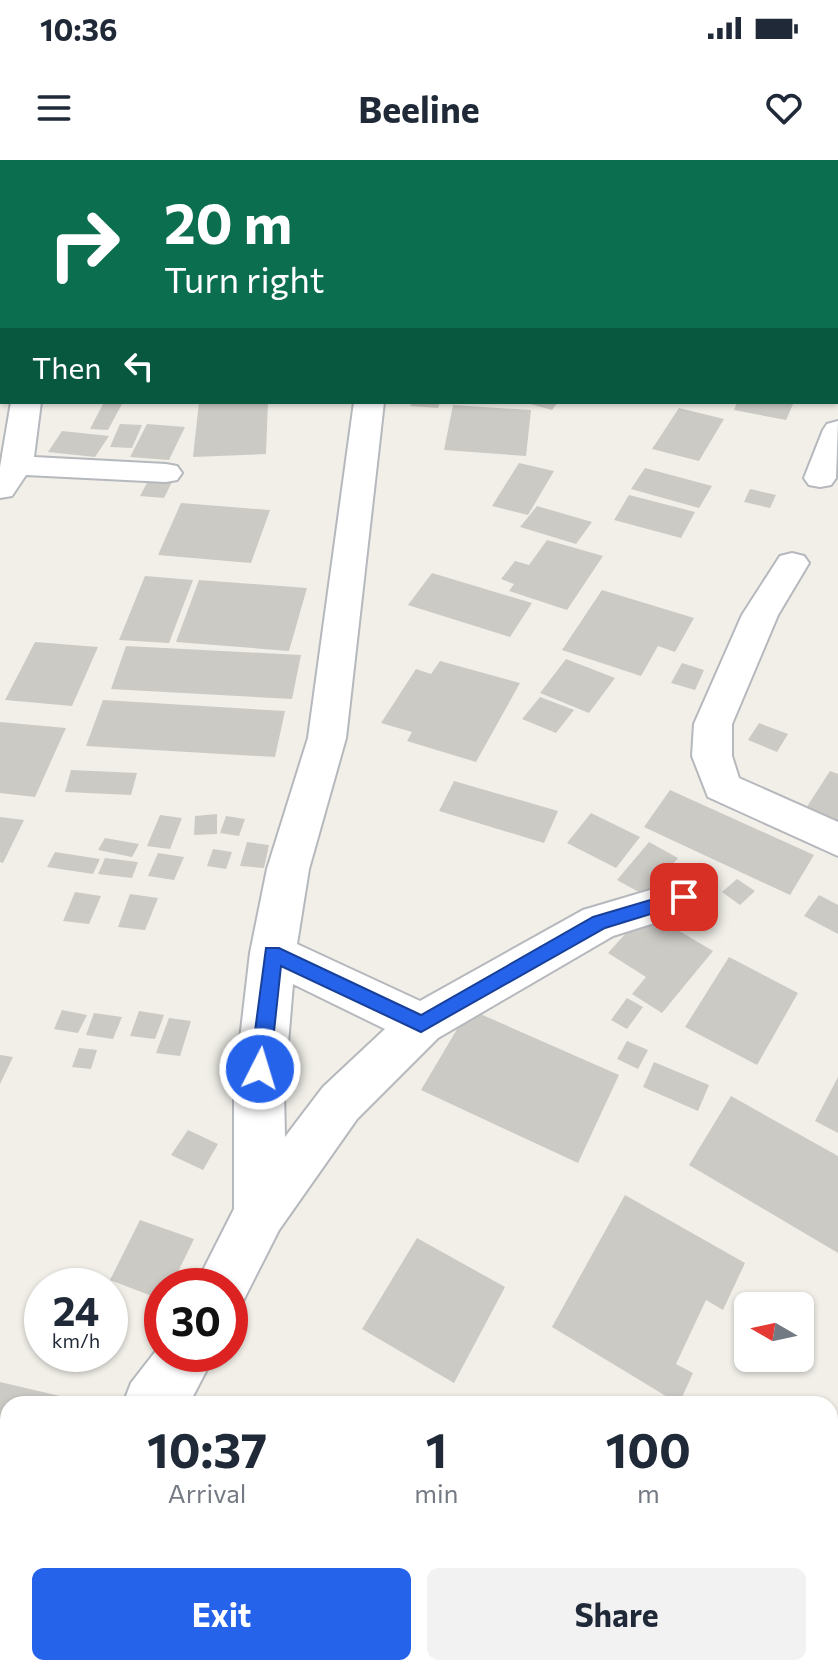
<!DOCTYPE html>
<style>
:root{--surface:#fff;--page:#f2f2f3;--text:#1f2937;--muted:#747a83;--accent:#2563eb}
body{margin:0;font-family:Commissioner,sans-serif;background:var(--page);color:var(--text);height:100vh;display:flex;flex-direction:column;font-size:30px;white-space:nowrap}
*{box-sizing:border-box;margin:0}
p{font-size:26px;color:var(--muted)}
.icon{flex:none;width:44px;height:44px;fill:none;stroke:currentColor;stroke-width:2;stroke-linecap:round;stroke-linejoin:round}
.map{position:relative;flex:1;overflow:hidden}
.drawer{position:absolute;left:0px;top:1236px;width:838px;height:280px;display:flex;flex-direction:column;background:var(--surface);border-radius:24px 24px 0 0;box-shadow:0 2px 6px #0004}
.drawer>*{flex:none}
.hud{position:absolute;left:0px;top:0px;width:838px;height:244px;box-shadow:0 2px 6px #0004;background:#0b6e4f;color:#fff;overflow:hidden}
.needle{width:52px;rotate:279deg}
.tools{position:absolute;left:734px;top:1132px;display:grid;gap:16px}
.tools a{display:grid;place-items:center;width:80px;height:80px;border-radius:12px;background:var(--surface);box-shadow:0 2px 6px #0004;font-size:40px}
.speed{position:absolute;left:24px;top:1108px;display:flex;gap:16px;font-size:40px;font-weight:700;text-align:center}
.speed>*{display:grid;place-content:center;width:104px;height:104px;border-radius:50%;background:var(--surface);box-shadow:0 2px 6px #0004;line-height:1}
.speed small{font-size:20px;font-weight:400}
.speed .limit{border:12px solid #d22;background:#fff;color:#111}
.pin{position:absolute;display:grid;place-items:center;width:68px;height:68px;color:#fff;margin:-34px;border-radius:16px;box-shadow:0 4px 12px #0006}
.me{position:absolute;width:88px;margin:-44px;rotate:5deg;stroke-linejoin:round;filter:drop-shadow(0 0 6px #0008)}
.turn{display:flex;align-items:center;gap:28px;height:168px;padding:0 32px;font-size:36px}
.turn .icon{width:104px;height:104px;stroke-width:2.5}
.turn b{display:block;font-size:56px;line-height:68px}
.then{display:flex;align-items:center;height:76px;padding:0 32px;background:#0003;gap:16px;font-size:30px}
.eta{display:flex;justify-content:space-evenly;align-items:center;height:136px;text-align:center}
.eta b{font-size:48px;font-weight:700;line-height:56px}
.button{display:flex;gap:16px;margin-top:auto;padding:16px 32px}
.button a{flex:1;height:92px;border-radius:12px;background:var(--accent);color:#fff;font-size:32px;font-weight:700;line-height:92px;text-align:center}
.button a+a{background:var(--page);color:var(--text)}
.status{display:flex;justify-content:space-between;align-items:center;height:56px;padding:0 40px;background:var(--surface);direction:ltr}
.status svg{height:22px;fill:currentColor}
header{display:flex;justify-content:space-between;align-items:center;height:104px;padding:0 32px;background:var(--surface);font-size:36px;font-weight:700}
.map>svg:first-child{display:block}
.building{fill:#cccac5}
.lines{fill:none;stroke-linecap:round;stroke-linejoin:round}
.minor-casing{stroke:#b5b8bc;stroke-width:4}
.minor{fill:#fff;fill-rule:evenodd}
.route{fill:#2563eb;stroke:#184099;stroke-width:2}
</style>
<div class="status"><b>10:36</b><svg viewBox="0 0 49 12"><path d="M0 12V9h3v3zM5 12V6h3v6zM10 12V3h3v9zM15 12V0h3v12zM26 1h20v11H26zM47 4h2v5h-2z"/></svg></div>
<header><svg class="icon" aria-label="menu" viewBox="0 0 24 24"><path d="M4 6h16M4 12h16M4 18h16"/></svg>Beeline<svg class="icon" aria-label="heart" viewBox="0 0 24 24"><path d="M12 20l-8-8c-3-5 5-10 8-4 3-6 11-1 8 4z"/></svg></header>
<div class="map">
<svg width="838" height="1516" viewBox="0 0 838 1516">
<rect width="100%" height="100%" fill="#f1efe8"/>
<path class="building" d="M104 242H123L108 270 90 269Z
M199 242H268L266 294 193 297Z
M412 242H440L438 248 410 246Z
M523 242H558L552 250Z
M737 242H794L786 260 734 250Z
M453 245 531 250 526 296 444 290Z
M679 248 724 259 699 301 652 289Z
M120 264 142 265 132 288 110 287Z
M147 264 185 267 169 300 130 297Z
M62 271 109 276 95 297 48 292Z
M519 303 554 311 528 355 492 346Z
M645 308 712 326 699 348 631 329Z
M149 319 172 322 164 338 140 336Z
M750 329 776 335 770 348 744 342Z
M629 335 695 352 681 378 614 360Z
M181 343 270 350 251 403 158 395Z
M537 346 592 362 576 384 520 367Z
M547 380 603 396 567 450 509 431 514 424 501 419 515 401 529 405Z
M432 413 532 443 510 477 408 445Z
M145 416 193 420 169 483 119 480Z
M199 420 307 428 289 491 176 482Z
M602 430 694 458 675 492 658 486 641 516 562 490Z
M35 482 98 487 72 546 5 540Z
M126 486 301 495 292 539 111 529Z
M566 499 615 518 589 553 540 533Z
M440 501 520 523 476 602 407 581 412 572 381 563 416 509 431 514Z
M682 503 704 510 695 530 671 523Z
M540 537 574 550 556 573 522 559Z
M103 540 285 551 275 597 86 586Z
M0 562 66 568 35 637 0 633Z
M759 563 788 574 777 592 748 580Z
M71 610 137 613 131 635 65 632Z
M830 611 838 614V676L799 659Z
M454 621 558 651 544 683 439 651Z
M670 630 814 695 790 735 644 667Z
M591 653 640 677 616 708 567 683Z
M217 654V674L194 675 195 656Z
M160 655 182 658 170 689 147 686Z
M226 656 245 659 239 676 220 673Z
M0 657 24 660 3 703 0 702Z
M105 678 139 684 132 697 98 690Z
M247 682 269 685 264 708 240 706Z
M649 682 678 698 646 736 617 720Z
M213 689 232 692 226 709 207 706Z
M55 692 100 699 93 714 47 707Z
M158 693 184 697 174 720 148 716Z
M105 698 138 702 132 718 98 714Z
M737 719 755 731 740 745 722 732Z
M75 732 101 736 89 764 63 761Z
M130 734 158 738 145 770 118 767Z
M819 735 838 745V774L804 756Z
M646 751 713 791 662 853 632 834 646 817 608 793Z
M729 797 798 833 757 905 685 867Z
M627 838 643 847 627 869 611 860Z
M469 849 619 915 578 1003 421 930Z
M62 850 87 855 78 873 54 869Z
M139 851 164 855 155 879 130 876Z
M94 853 122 857 113 879 86 875Z
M169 858 191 861 180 896 156 893Z
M627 881 648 890 638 909 617 899Z
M79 888 97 890 91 909 72 907Z
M0 895 13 897 0 924Z
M654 902 709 925 698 951 643 927Z
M838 917V973L815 961Z
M731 936 838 996V1093L689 1005Z
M188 970 218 984 203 1010 171 995Z
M625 1035 745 1103 723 1150 706 1140 676 1204 693 1213 679 1244 552 1167Z
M140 1060 194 1079 171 1126H162V1140L110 1120Z
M417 1078 505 1127 454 1223 362 1169Z
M0 1222 90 1243 8 1244V1365L3 1372 0 1371Z
M838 1286V1316L830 1309V1299Z
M155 1508H355L351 1516H164Z"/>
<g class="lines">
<g class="minor-casing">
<path id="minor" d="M71 0H93V2H71Z
M293 0H315V2H293Z
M628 0H650L651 2H629Z
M836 93H838V109H836Z
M11 242H41L34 297 166 304 177 306 182 313 177 320 166 322 26 315 12 336 0 338V307Z
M354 242H384L346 578 309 709 297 784 420 841 583 750 684 720 699 725 706 737 699 749 613 776 438 878 357 959 279 1070 241 1145 230 1150V1126H195L234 1049V931L250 793 267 709 308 578ZM293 824 385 869 323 927 285 977 284 931Z
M838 261 836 318 831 325 820 327 809 325 804 318 823 270 827 264Z
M792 393 804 396 809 403 778 455 732 564V596L739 618 838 662V696L708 637 692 596 694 564 742 455 780 396Z
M162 1183V1194H215L189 1244H123L131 1223Z
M8 1383V1452L0 1456V1386Z"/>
</g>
<use href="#minor" class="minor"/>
</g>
<path class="route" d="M684 730 693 737 690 742 605 768 421 872 281 806 270 909 267 915 260 917 253 915 250 909 266 788H279L421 855 593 757Z"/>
</svg>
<div class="tools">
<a><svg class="needle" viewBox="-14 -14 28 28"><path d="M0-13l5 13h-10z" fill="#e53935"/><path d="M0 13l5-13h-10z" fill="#747a83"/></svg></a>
</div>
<div class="speed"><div>24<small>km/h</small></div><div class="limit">30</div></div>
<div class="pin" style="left:684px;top:737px;background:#d93025"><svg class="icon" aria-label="arrive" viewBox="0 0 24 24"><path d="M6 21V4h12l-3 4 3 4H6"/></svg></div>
<svg class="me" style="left:260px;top:909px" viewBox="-20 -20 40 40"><circle r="17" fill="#2563eb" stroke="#fff" stroke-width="3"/><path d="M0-11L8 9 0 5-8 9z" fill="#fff"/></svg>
<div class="hud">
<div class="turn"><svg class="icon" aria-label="right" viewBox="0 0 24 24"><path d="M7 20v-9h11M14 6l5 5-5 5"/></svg><div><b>20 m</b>Turn right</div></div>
<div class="then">Then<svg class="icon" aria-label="left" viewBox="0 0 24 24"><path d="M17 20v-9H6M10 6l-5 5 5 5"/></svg></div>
</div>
<section class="drawer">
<div class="eta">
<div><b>10:37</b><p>Arrival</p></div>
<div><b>1</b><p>min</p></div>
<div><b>100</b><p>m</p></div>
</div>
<div class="button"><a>Exit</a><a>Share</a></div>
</section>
</div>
